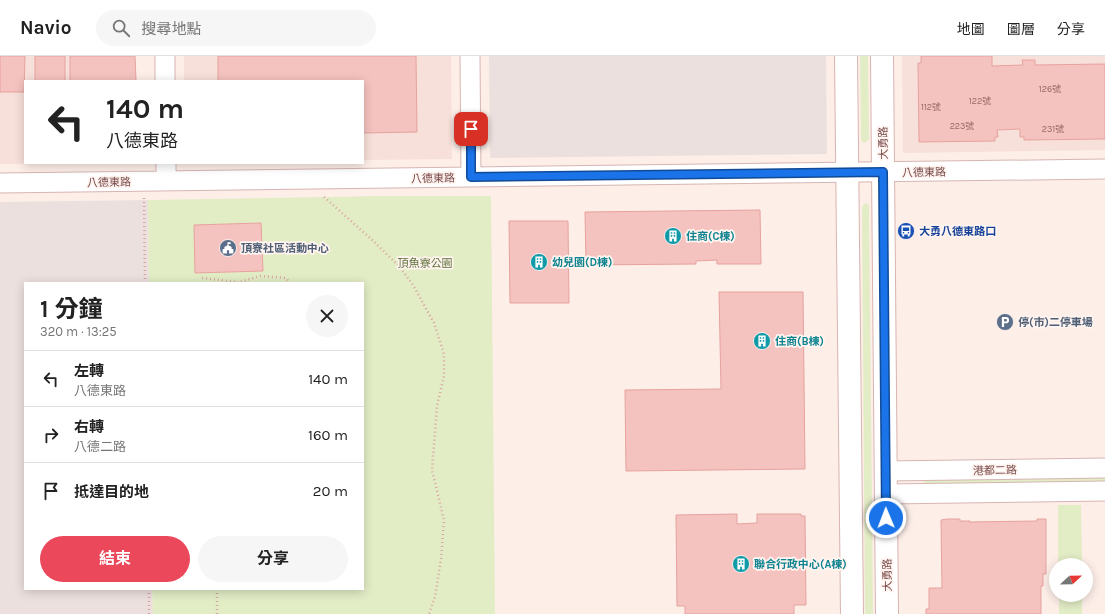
<!DOCTYPE html>
<html lang="zh-TW">
<meta charset="utf-8">
<style>
:root{--surface:#fff;--page:#f6f6f6;--text:#222;--muted:#767676;--line:#e0e0e0;--accent:#eb495b}
body{margin:0;font-family:Karla,"Noto Sans TC",sans-serif;background:var(--page);color:var(--text);height:100vh;display:flex;flex-direction:column;font-size:15px;white-space:nowrap}
*{box-sizing:border-box;margin:0}
p{font-size:13px;color:var(--muted)}
.icon{flex:none;width:22px;height:22px;fill:none;stroke:currentColor;stroke-width:2;stroke-linecap:round;stroke-linejoin:round}
.map{position:relative;flex:1;overflow:hidden}
.drawer{position:absolute;left:24px;top:226px;width:340px;height:308px;display:flex;flex-direction:column;background:var(--surface);border-radius:0px;box-shadow:0 2px 10px #0003}
.drawer>*{flex:none}
.guide{position:absolute;left:24px;top:24px;width:340px;height:84px;border-radius:0px;box-shadow:0 2px 10px #0003;background:#fff;color:var(--text);overflow:hidden}
.needle{width:26px;rotate:68deg}
.buttons{position:absolute;left:1049px;top:502px;display:grid;gap:8px}
.buttons a{display:grid;place-items:center;width:44px;height:44px;border-radius:50%;background:var(--surface);box-shadow:0 2px 10px #0003;font-size:20px}
.pin{position:absolute;display:grid;place-items:center;width:34px;height:34px;color:#fff;margin:-17px;border-radius:8px;box-shadow:0 2px 6px #0006}
.me{position:absolute;width:44px;margin:-22px;rotate:359deg;stroke-linejoin:round;filter:drop-shadow(0 0 3px #0008)}
.turn{display:flex;align-items:center;gap:14px;height:84px;padding:0 16px;font-size:18px}
.turn .icon{width:52px;height:52px;stroke-width:2.5}
.turn b{display:block;font-size:28px;line-height:34px}
.round{display:grid;place-items:center;flex:none;width:42px;height:42px;border-radius:21px;background:var(--page)}
.summary{display:flex;align-items:center;justify-content:space-between;height:68px;padding:0 16px}
h1{font-size:24px;font-weight:700;line-height:30px}
.primary-button{display:flex;gap:8px;margin-top:auto;padding:8px 16px}
.primary-button a{flex:1;height:46px;border-radius:24px;background:var(--accent);color:#fff;font-size:16px;font-weight:700;line-height:46px;text-align:center}
.primary-button a+a{background:var(--page);color:var(--text)}
ul{padding:0;list-style:none}
li{display:flex;align-items:center;gap:12px;height:56px;padding:0 16px;border-top:1px solid var(--line)}
li div{flex:1}
li b{display:block;font-size:15px}
li em{font-style:normal}
header{display:flex;align-items:center;gap:24px;box-sizing:border-box;height:56px;padding:0 20px;background:var(--surface);border-bottom:1px solid var(--line)}
header strong{font-size:19px}
nav{display:flex;gap:22px;margin-inline-start:auto;font-size:14px}
.search{width:280px;height:36px;background:var(--page);display:flex;align-items:center;gap:10px;box-sizing:border-box;padding:0 14px;border-radius:22px;color:var(--muted);font-size:15px}
.map>svg:first-child{display:block}
.residential{fill:#f7e0d9}
.industrial{fill:#ece0de}
.green{fill:#e2ecc5}
.building{fill:#f4c2bf;stroke:#e7a29e}
.lines{fill:none;stroke-linecap:round;stroke-linejoin:round}
.street-casing{stroke:#d5b6b3;stroke-width:21}
.secondary-casing{stroke:#d8b4af;stroke-width:24}
.path{stroke:#daa4a1;stroke-width:2.5;stroke-dasharray:1 3;stroke-linecap:butt}
.street{stroke:#fff;stroke-width:19}
.secondary{stroke:#fff;stroke-width:22}
.route-casing{stroke:#114b97;stroke-width:10}
.route{stroke:#1a73e8;stroke-width:7}
.labels{text-anchor:middle;stroke-width:3.5;stroke-linejoin:round;paint-order:stroke}
.number-label{font-size:9px;fill:#986967}
.street-label{font-size:11px;fill:#794b4a;stroke:#fff4f0}
.transit-label{font-size:11px;font-weight:bold;fill:#164399;stroke:#fff4f0;text-anchor:start}
.culture-label{font-size:11px;font-weight:bold;fill:#0d838f;stroke:#fff4f0;text-anchor:start}
.service-label{font-size:11px;font-weight:bold;fill:#4e5e75;stroke:#fff4f0;text-anchor:start}
.park-label{font-size:11px;fill:#5f733c;stroke:#fff4f0}
</style>
<header>
<strong>Navio</strong>
<div class="search"><svg class="icon" aria-label="search" viewBox="0 0 24 24"><circle cx="10" cy="10" r="6"/><path d="M15 15l6 6"/></svg>搜尋地點</div>
<nav><a>地圖</a><a>圖層</a><a>分享</a></nav>
</header>
<div class="map">
<svg width="1105" height="558" viewBox="0 0 1105 558">
<rect width="100%" height="100%" fill="#fdeee8"/>
<path class="residential" d="M0 0H70V25H25V107H71L0 108Z
M184 0H451L452 103 363 104V25H184Z
M902 0H1105V94L903 97Z"/>
<path class="industrial" d="M489 0H826L827 98 490 102Z
M148 144 149 227H25V533H152L153 558H0V146Z"/>
<path class="green" d="M860 0H868L869 83 865 87 862 86 861 83Z
M386 140H491L495 558H153L152 533H363V227H149L148 144Z
M865 147 868 148 869 151 873 558H865L862 151Z
M1105 421V426L926 428 923 425 924 424Z
M1058 449H1081L1082 509H1058Z
M1059 539H1082V558H1059Z"/>
<path class="building" d="M0 0H25L24 36H0Z
M35 0H65V25H35Z
M70 0H135L136 25H70Z
M218 0H416L417 76 363 77V25H218Z
M921 0H992V10L1023 9 1022 4H1035V9L1105 8V83L1024 84V81H1020V73L997 74 998 81H995V85L919 86 918 7H921Z
M760 154 761 208H717V204L696 205V208L586 209 585 156Z
M509 165H568L569 247H510Z
M261 167 263 215 195 217 194 169Z
M719 236H803L805 413 626 415 625 334 721 333Z
M737 458V468L757 467V458H801V460H805L806 549H794V558H685V550H677L676 459Z
M947 463H960V465H970L969 466 1037 465V463H1046V518H1043V530H1041V558H926V553H929V532H942L941 464Z"/>
<g class="lines">
<g class="street-casing">
<path id="street" d="M165 0V25
M470 0 471 121
M166 107V125
M0 127 1105 113
M886 415 1105 412
M886 438 1105 435"/>
</g>
<g class="secondary-casing">
<path id="secondary" d="M846 0 852 558
M882 0 887 558"/>
</g>
<path class="path" d="M324 141 369 181 399 210 413 229 434 267 444 298V320L437 350 432 414 444 464 441 503 435 541 429 558
M144 142 145 227
M202 222 238 226
M237 227 260 220 286 222 290 227
M149 533V558
M217 558V533"/>
<use href="#street" class="street"/>
<use href="#secondary" class="secondary"/>
</g>
<g class="lines">
<g class="route-casing">
<path id="route" d="M471 73V121L883 116 886 462"/>
</g>
<use href="#route" class="route"/>
</g>
<defs>
<g id="bus-disc" transform="scale(0.9)"><circle r="9.5" fill="#1a4fb4" stroke="#fff4f0"/><path d="M-5-6H5V4H4V6H2V4H-2V6H-4V4H-5ZM-3.5-4V0h7V-4ZM-3.5 1.2v1.5H-2V1.2ZM2 1.2v1.5H3.5V1.2Z" fill="#fff"/></g>
<g id="building-disc" transform="scale(0.9)"><circle r="9.5" fill="#0f9aa8" stroke="#fff4f0"/><path d="M-4-6H4V6H1V3H-1V6H-4ZM-2.5-4.3h1.7v1.8h-1.7ZM.8-4.3h1.7v1.8H.8ZM-2.5-1h1.7V.8h-1.7ZM.8-1h1.7V.8H.8Z" fill="#fff"/></g>
<g id="civic-disc" transform="scale(0.9)"><circle r="9.5" fill="#5c6f8a" stroke="#fff4f0"/><path d="M-.6-6.5H3V-4.5H.6V-3L4-1V1h2V6H-6V1h2V-1L-.6-3ZM-1.2 2.5V6h2.4V2.5Z" fill="#fff"/></g>
<g id="parking-disc" transform="scale(0.9)"><circle r="9.5" fill="#5c6f8a" stroke="#fff4f0"/><path d="M-3.5-5.5H1a3.5 3.5 0 0 1 0 7H-1V5.5H-3.5ZM-1-3.4V-.6H.8a1.4 1.4 0 0 0 0-2.8Z" fill="#fff"/></g>
</defs>
<g fill-rule="evenodd">
<use href="#bus-disc" x="906" y="175"/>
<use href="#building-disc" x="673" y="180"/>
<use href="#civic-disc" x="228" y="192"/>
<use href="#building-disc" x="539" y="206"/>
<use href="#parking-disc" x="1005" y="266"/>
<use href="#building-disc" x="762" y="285"/>
<use href="#building-disc" x="741" y="508"/>
</g>
<g class="labels">
<g class="number-label">
<text x="1050" y="36">126號</text>
<text x="980" y="48">122號</text>
<text x="931" y="54">112號</text>
<text x="962" y="73">223號</text>
<text x="1053" y="76">231號</text>
</g>
<g class="street-label">
<text transform="translate(883 87) rotate(-91)" y="4">大勇路</text>
<text transform="translate(924 116) rotate(-1)" y="4">八德東路</text>
<text transform="translate(433 122) rotate(-1)" y="4">八德東路</text>
<text transform="translate(109 126) rotate(-1)" y="4">八德東路</text>
<text transform="translate(995 414) rotate(-1)" y="4">港都二路</text>
<text transform="translate(887 519) rotate(-91)" y="4">大勇路</text>
</g>
<g class="transit-label">
<text x="919" y="179">大勇八德東路口</text>
</g>
<g class="culture-label">
<text x="686" y="184">住商(C棟)</text>
<text x="552" y="210">幼兒園(D棟)</text>
<text x="775" y="289">住商(B棟)</text>
<text x="754" y="512">聯合行政中心(A棟)</text>
</g>
<g class="service-label">
<text x="241" y="196">頂寮社區活動中心</text>
<text x="1018" y="270">停(市)二停車場</text>
</g>
<g class="park-label">
<text x="425" y="211">頂魚寮公園</text>
</g>
</g>
</svg>
<div class="buttons">
<a><svg class="needle" viewBox="-14 -14 28 28"><path d="M0-13l5 13h-10z" fill="#e53935"/><path d="M0 13l5-13h-10z" fill="#767676"/></svg></a>
</div>
<div class="pin" style="left:471px;top:73px;background:#d93025"><svg class="icon" aria-label="arrive" viewBox="0 0 24 24"><path d="M6 21V4h12l-3 4 3 4H6"/></svg></div>
<svg class="me" style="left:886px;top:462px" viewBox="-20 -20 40 40"><circle r="17" fill="#1a73e8" stroke="#fff" stroke-width="3"/><path d="M0-11L8 9 0 5-8 9z" fill="#fff"/></svg>
<div class="guide">
<div class="turn"><svg class="icon" aria-label="left" viewBox="0 0 24 24"><path d="M17 20v-9H6M10 6l-5 5 5 5"/></svg><div><b>140 m</b>八德東路</div></div>
</div>
<section class="drawer">
<div class="summary"><div><h1>1 分鐘</h1><p>320 m · 13:25</p></div><a class="round"><svg class="icon" aria-label="close" viewBox="0 0 24 24"><path d="M6 6l12 12M18 6L6 18"/></svg></a></div>
<ul>
<li><svg class="icon" aria-label="left" viewBox="0 0 24 24"><path d="M17 20v-9H6M10 6l-5 5 5 5"/></svg><div><b>左轉</b><p>八德東路</p></div><em>140 m</em></li>
<li><svg class="icon" aria-label="right" viewBox="0 0 24 24"><path d="M7 20v-9h11M14 6l5 5-5 5"/></svg><div><b>右轉</b><p>八德二路</p></div><em>160 m</em></li>
<li><svg class="icon" aria-label="arrive" viewBox="0 0 24 24"><path d="M6 21V4h12l-3 4 3 4H6"/></svg><div><b>抵達目的地</b></div><em>20 m</em></li>
</ul>
<div class="primary-button"><a>結束</a><a>分享</a></div>
</section>
</div>
